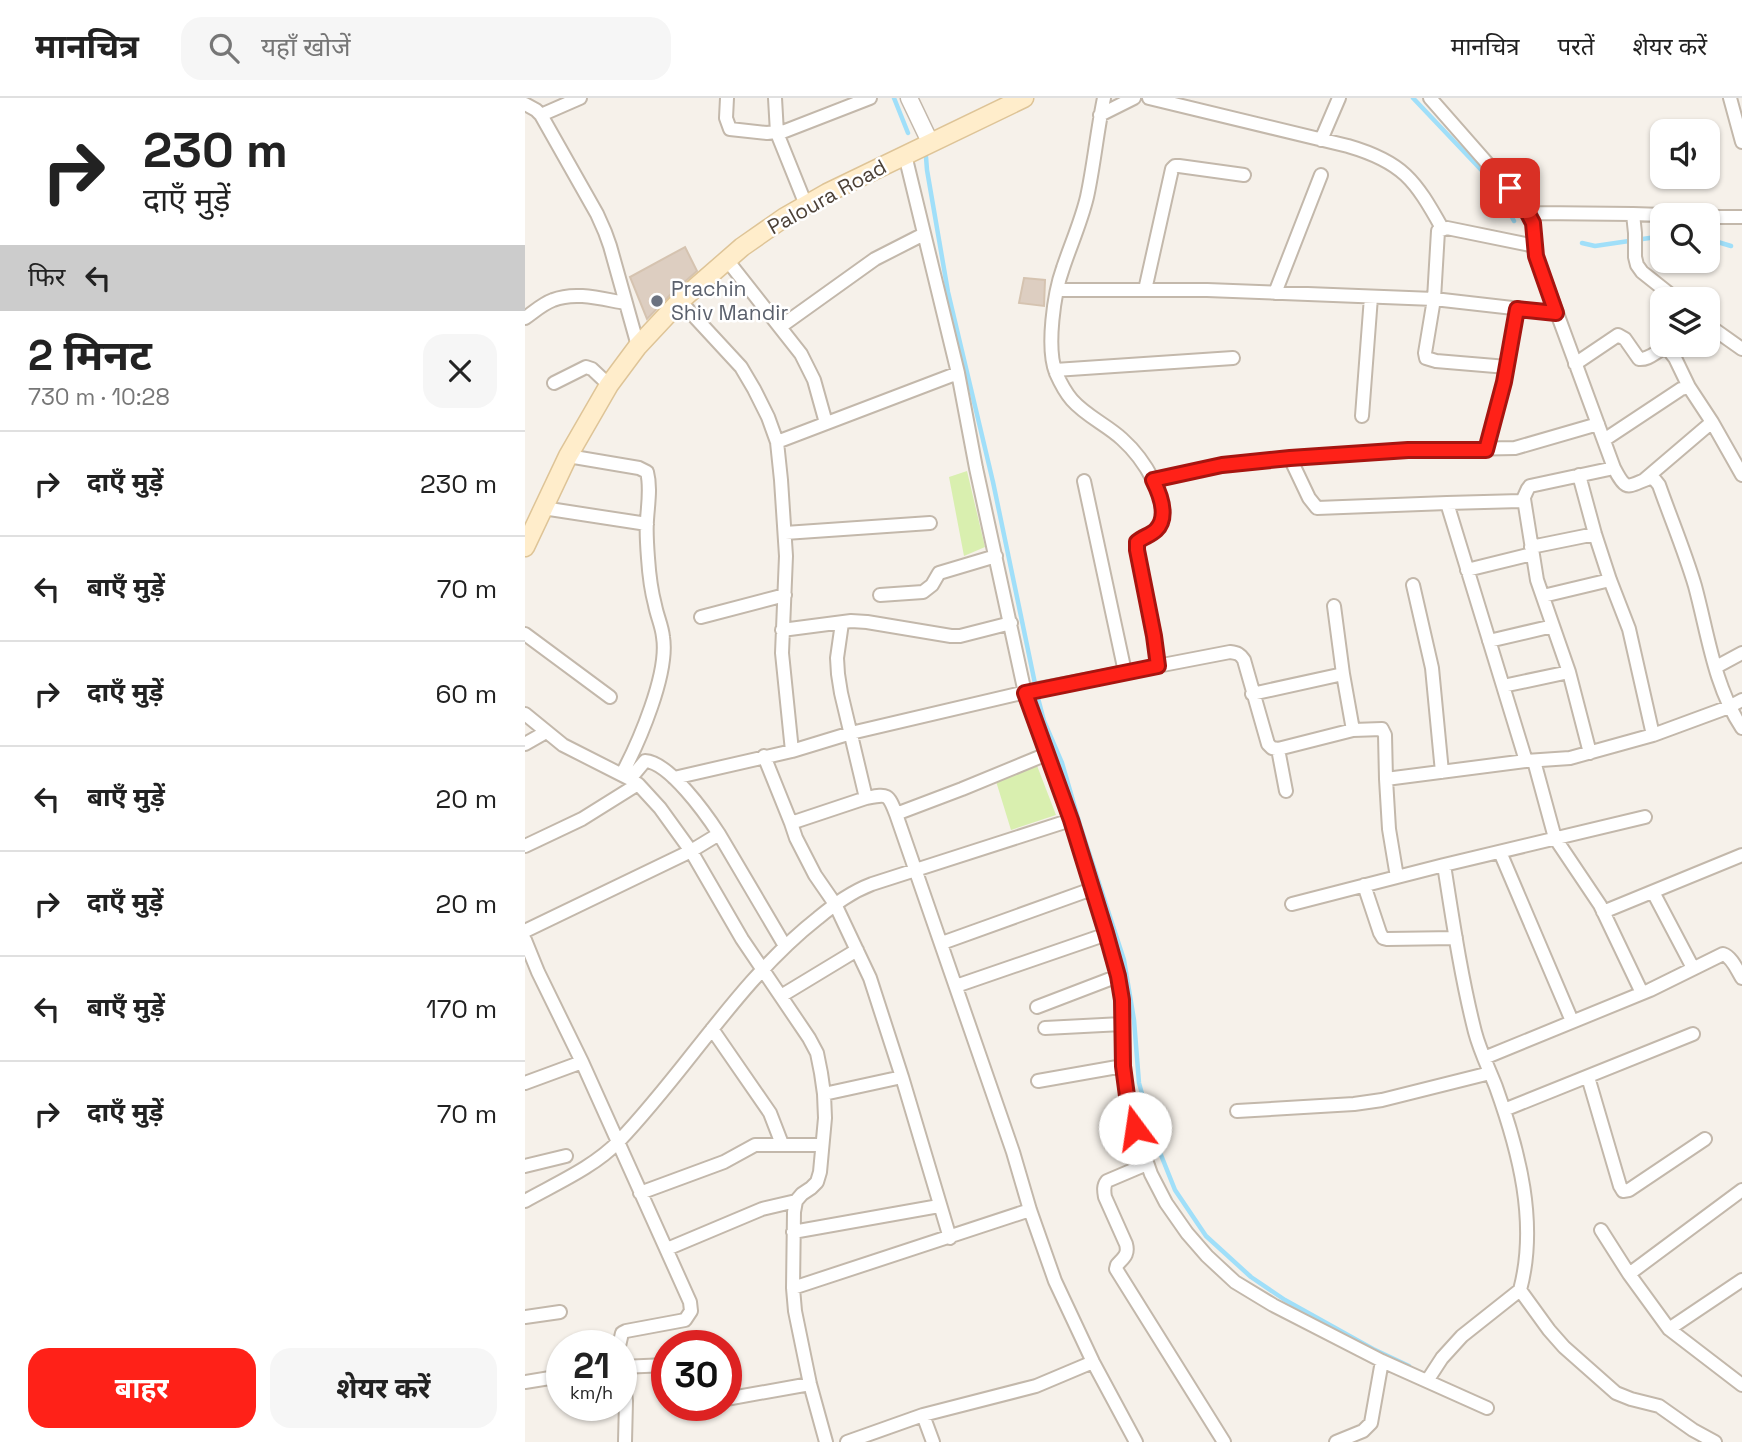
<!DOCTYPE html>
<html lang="hi">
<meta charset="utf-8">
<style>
:root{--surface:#fff;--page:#f6f6f6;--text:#222;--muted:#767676;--line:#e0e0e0;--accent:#ff2118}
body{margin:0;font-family:"Space Grotesk","Noto Sans Devanagari",sans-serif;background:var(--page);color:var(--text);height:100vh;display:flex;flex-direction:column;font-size:26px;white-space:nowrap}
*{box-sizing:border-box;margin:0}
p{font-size:23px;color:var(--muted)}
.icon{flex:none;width:38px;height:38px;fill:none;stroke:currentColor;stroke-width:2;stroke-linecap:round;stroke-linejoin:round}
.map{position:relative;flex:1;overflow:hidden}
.panel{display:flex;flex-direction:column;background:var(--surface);width:525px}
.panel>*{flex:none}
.guide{background:#fff;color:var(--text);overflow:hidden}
.tools{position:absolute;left:1125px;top:21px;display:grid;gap:14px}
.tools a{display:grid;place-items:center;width:70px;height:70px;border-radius:14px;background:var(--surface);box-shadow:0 2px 5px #0004;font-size:35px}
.speed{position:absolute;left:21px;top:1232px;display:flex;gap:14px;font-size:35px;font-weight:700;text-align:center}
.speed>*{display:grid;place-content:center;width:91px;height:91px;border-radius:50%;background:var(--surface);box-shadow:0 2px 5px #0004;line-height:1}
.speed small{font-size:18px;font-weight:400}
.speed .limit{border:10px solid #d22;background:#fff;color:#111}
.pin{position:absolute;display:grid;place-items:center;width:60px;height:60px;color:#fff;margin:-30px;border-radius:14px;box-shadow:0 4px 10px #0006}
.me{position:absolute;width:77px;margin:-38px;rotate:346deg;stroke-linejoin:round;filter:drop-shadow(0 0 5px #0008)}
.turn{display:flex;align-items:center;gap:24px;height:147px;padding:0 28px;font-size:32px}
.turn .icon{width:91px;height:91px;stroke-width:2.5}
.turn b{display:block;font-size:49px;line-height:60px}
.then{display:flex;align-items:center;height:66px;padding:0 28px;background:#0003;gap:14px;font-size:26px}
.round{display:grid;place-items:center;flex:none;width:74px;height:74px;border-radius:21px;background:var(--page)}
.head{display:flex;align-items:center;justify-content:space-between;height:119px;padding:0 28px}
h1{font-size:42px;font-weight:700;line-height:52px}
.primary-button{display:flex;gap:14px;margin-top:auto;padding:14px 28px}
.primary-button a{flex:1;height:80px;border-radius:21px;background:var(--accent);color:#fff;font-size:28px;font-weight:700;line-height:80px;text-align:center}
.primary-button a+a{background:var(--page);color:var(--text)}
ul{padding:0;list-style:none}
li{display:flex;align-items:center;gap:21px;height:105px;padding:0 28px;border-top:2px solid var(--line)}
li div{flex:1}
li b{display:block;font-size:26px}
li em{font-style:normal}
header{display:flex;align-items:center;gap:42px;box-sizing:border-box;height:98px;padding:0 35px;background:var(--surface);border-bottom:2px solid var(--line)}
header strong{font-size:33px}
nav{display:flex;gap:38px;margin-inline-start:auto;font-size:24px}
.search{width:490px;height:63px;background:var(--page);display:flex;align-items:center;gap:18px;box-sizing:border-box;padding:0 24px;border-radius:21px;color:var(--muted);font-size:26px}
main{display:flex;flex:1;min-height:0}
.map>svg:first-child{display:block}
.green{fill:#d9efaf}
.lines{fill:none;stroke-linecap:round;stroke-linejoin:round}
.stream{stroke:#a0dff9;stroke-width:4.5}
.building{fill:#ddcec1;stroke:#d5c3b0;stroke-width:2}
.minor-casing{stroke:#c3b8ab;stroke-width:16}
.tertiary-casing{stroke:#c3b8ab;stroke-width:19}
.secondary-casing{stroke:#dec497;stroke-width:21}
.minor{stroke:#fff;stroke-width:12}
.tertiary{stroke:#fff;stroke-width:16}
.secondary{stroke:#ffedcb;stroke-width:18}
.route-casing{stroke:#a61510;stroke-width:18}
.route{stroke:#ff2118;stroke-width:12}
.worship-dot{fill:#6b7280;stroke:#fff;stroke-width:2.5}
.labels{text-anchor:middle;stroke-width:5;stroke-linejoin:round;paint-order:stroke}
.street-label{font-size:21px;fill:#4c4137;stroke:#fff}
.worship-label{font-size:21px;fill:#5b616d;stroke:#fff;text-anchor:start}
</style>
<header>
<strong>मानचित्र</strong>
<div class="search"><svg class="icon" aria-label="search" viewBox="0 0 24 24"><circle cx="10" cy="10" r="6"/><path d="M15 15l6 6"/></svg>यहाँ खोजें</div>
<nav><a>मानचित्र</a><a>परतें</a><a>शेयर करें</a></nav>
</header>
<main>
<section class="panel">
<div class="guide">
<div class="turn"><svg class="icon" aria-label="right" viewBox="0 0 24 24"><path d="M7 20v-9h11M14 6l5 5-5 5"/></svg><div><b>230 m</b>दाएँ मुड़ें</div></div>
<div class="then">फिर<svg class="icon" aria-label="left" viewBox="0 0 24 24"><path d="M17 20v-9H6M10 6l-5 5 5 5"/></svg></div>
</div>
<div class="head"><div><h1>2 मिनट</h1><p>730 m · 10:28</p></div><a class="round"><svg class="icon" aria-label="close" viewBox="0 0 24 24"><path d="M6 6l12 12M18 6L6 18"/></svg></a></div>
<ul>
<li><svg class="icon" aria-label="right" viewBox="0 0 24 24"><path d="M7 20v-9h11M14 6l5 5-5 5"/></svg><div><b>दाएँ मुड़ें</b></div><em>230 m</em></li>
<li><svg class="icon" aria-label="left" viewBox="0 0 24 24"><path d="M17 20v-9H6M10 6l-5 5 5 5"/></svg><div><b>बाएँ मुड़ें</b></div><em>70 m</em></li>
<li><svg class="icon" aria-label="right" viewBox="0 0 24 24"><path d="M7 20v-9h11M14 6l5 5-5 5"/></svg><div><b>दाएँ मुड़ें</b></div><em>60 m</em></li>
<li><svg class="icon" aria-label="left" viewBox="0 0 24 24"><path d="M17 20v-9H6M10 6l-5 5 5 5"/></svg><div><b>बाएँ मुड़ें</b></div><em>20 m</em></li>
<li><svg class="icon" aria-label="right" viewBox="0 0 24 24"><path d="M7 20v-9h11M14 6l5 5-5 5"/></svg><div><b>दाएँ मुड़ें</b></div><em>20 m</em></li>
<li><svg class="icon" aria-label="left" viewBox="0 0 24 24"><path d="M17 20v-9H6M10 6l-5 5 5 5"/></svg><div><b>बाएँ मुड़ें</b></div><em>170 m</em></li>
<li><svg class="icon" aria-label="right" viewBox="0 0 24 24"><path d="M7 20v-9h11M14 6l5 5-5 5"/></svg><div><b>दाएँ मुड़ें</b></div><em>70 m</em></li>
</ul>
<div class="primary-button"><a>बाहर</a><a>शेयर करें</a></div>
</section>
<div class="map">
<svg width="1217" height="1344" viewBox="0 0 1217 1344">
<rect width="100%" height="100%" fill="#f6f1ea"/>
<path class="green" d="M442 373 460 449 439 458 424 379Z
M511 665 531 717 486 732 470 680Z"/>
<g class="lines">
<path class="stream" d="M369 0 383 35
M888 0 962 78 970 88 989 123
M401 59 402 72 423 194 468 384 513 600 519 623 537 665 555 727 599 862 609 922 614 985 630 1042 650 1092 681 1138 726 1179 760 1202 848 1251 884 1268
M1183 141 1206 148
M1057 145 1070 148 1138 138"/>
</g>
<path class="building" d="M160 149 172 173 147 195 122 221 105 179Z
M499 180 520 182 519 208 494 205Z"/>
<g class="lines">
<g class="minor-casing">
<path id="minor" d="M202 0 201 20 205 31 242 35 260 33 345 0
M250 0 252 35 281 107
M579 0C572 33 569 67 562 99 556 124 546 146 538 170 529 195 521 250 531 275 535 284 540 294 547 302 561 318 582 327 597 341 616 358 649 404 633 429 628 437 618 438 612 444V452L629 538 633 568
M624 0 823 48C878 64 890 82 917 130
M905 0 998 106 1008 125 1011 158 1089 370C1102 395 1102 388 1125 380L1130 382 1134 387C1146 421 1160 454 1170 488 1183 536 1189 588 1217 630
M1205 0 1217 44
M0 6 11 12 16 17 72 116 80 134 85 148 113 248
M16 17 55 0
M575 17 609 0
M796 42 814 0
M380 57 433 275 451 370 500 595 546 722 582 836 593 878 597 902 598 968 602 998 610 1030 626 1076 641 1105 662 1135 682 1158 710 1184 748 1207 857 1263 962 1310
M1000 110 1011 115 1108 116 1110 135V159L1112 167 1117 174 1151 201
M1108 116 1138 117
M1183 119H1217
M202 162 276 256 289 282 301 325
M533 192H682L909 201 1031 215
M620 192 647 71 650 68H654L719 77
M750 195 796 77
M155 203 216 269 229 291 243 319 252 344 256 382 261 458 257 555 267 653
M0 220C9 214 17 206 28 202 50 193 77 201 100 205
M1183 227 1217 251
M255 229 350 161 399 136
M1050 266 1093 237 1100 241 1114 261C1126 262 1132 251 1142 250L1150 260 1164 289
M982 269 911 263 901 260 900 255 909 201 913 133 922 130 1010 148
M530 272 708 260
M29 285 61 269 67 271 84 287
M837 318 846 199
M1079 342 1156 291 1164 289 1187 324 1217 377
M252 344 433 275
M961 352 979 283 992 210
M43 358 114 370 122 374C126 389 123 406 122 422 121 434 122 447 123 460 124 475 126 492 130 507 132 518 137 528 138 539 144 575 114 644 97 676
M765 360 883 352 990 350 1073 326
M1054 377 1070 436 1085 482 1104 531 1128 637
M628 382 697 367 765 360 784 400 792 410 922 405 1001 663
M1119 382 1187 324
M559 383 600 574
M999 401 1012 482 1044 574 1065 655
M922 405 996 403C1001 399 1000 393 1005 388L1089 370
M18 410 122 426
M260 435 405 425
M1006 449 1070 436
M942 472 1007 456
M888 487 907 570 917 674
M355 497 398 494 407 487 414 475 471 458
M1018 498 1085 482
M809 508 818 576
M176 519 260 497
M317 525 312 560 313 576 316 595 341 700 266 725 271 740 290 777 310 806 345 880 377 979 425 1140
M257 532 326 523 342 524 426 538H435L486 525
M0 536 85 599
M964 543 1028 528
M1191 569 1217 555
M978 588 1044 574
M727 596 818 576 828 632
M0 616 38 647 105 681 113 686 135 710 166 753 217 841 284 940 292 955 296 975 299 996 300 1020 295 1074 292 1084 286 1090 277 1096 271 1103 269 1114 268 1190 270 1213 285 1286 301 1344
M0 646 21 634
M753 651 761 693
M239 658 266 725
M1009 663 1030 740 1075 807 1117 895
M149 680 267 653 326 635 518 590 705 554C713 555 715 556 719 562L743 646 747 650 753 651 828 632 857 631 860 637 861 681 1001 663 1045 660 1128 637 1204 609 1217 602
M105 681 120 663C144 664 181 716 194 736
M861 681 864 731 872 779 919 767C928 824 936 879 950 934 955 953 964 971 971 989 994 1053 1013 1125 995 1192
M341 700C362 696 363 695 371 716L437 691 522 656
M371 716 488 1054 505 1112 530 1183 568 1264 611 1344
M0 748 57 721 113 686
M975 754 1047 923
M919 767 1120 719
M839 787 855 835 858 840 862 841 931 840
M1128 794 1168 870
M767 806 872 779
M1078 814 1217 757
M0 833 166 753 194 736 260 848
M0 842 13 874 57 964 165 1204 166 1213 160 1222 101 1233 97 1235 94 1248
M417 845 567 791
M431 888 582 836
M256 898 332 852
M512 909 593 878
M520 930 597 926
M187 931 245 1015 257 1046
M959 960 1125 892 1198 856C1207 859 1212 872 1217 880
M1063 979 1095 1088 1098 1093 1104 1092 1180 1041
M513 983 598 968
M0 985 57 964
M299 996 377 979
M979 1012 1168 936
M712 1013 829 1006 857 1002 965 975
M622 1066 582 1083C578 1088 579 1093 580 1099L601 1146C604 1157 598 1160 592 1167L591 1171 699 1344
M0 1068 41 1058
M115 1095 199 1064 230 1047H297
M0 1103C32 1085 69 1069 94 1043 163 971 214 882 293 820 310 806 326 794 347 786L546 722
M1076 1132 1104 1176 1144 1231 1217 1287
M268 1134 414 1108
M142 1151 237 1111 271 1103
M1104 1176 1217 1092
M268 1190 505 1112
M0 1219 35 1214
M1144 1231 1217 1182
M96 1260 101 1303 100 1344
M96 1269 142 1267
M902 1283 917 1260 937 1238 995 1192 1024 1232 1039 1249 1091 1295 1106 1301 1134 1308 1168 1332 1190 1344
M0 1284 37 1278
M201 1301 285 1286
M398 1317 408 1344
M322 1344 398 1317 511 1288 568 1264
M811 1344 838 1333 846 1325 857 1263"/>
</g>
<g class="tertiary-casing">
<path id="tertiary" d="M384 0 405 44"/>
</g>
<g class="secondary-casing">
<path id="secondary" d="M0 449 43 358 84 287 113 248 155 203 217 149 260 119 302 95 499 0"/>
</g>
<use href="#minor" class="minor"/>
<use href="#tertiary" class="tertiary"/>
<use href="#secondary" class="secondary"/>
</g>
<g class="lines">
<g class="route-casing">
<path id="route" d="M610 1030 602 998 598 968 597 902 593 878 581 835 546 722 500 595 633 568 629 538 612 452V444C618 439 626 437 631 432 644 419 635 396 628 382L697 367 765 360 883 352H961L979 284 992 211 1031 215 1011 158 1008 125 998 106 985 90"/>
</g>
<use href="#route" class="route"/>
</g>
<circle class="worship-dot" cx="132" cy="203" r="7"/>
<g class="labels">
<g class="street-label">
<text transform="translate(302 99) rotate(-29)" y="7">Paloura Road</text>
</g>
<g class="worship-label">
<text x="146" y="198">Prachin<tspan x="146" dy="24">Shiv Mandir</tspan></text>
</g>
</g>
</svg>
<div class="tools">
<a><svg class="icon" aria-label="sound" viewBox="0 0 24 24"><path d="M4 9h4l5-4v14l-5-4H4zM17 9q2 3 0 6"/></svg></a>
<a><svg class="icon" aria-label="search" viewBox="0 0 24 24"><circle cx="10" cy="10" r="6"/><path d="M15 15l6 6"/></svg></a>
<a><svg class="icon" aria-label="layers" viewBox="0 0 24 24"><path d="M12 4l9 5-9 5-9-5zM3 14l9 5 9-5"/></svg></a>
</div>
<div class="speed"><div>21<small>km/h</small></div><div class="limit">30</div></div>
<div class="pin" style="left:985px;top:90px;background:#d93025"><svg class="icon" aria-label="arrive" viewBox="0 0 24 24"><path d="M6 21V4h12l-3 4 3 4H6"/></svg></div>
<svg class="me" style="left:610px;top:1030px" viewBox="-20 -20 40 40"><circle r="19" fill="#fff"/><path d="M0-13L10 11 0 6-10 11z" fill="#ff2118"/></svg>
</div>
</main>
